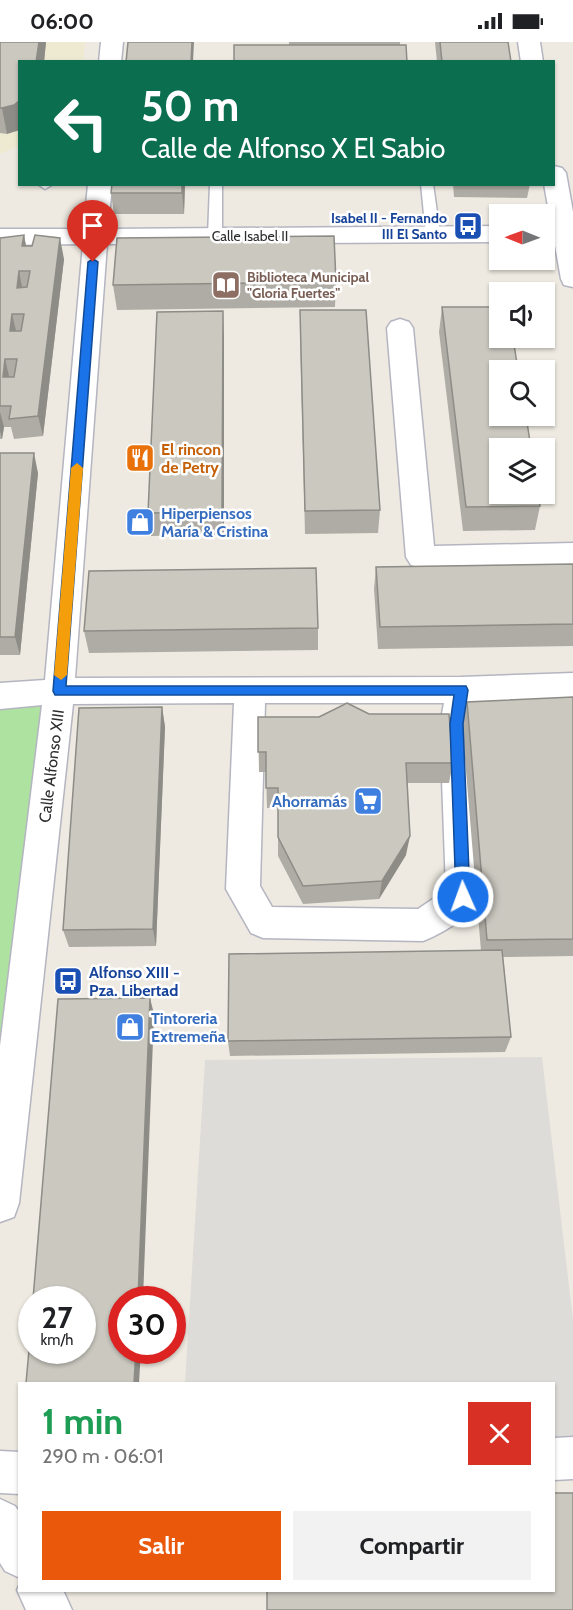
<!DOCTYPE html>
<html lang="es">
<meta charset="utf-8">
<style>
:root{--surface:#fff;--page:#f2f2f2;--text:#202124;--muted:#757577;--accent:#ea580c}
body{margin:0;font-family:Cabin,sans-serif;background:var(--page);color:var(--text);height:100vh;display:flex;flex-direction:column;font-size:22px;white-space:nowrap}
*{box-sizing:border-box;margin:0}
p{font-size:20px;color:var(--muted)}
.icon{flex:none;width:33px;height:33px;fill:none;stroke:currentColor;stroke-width:2;stroke-linecap:round;stroke-linejoin:round}
.map{position:relative;flex:1;overflow:hidden}
.side{position:absolute;left:18px;top:1340px;width:537px;height:210px;display:flex;flex-direction:column;background:var(--surface);border-radius:0px;box-shadow:0 2px 4px #0004}
.side>*{flex:none}
.hud{position:absolute;left:18px;top:18px;width:537px;height:126px;border-radius:0px;box-shadow:0 2px 4px #0004;background:#0b6e4f;color:#fff;overflow:hidden}
.needle{width:39px;rotate:271deg}
.buttons{position:absolute;left:489px;top:162px;display:grid;gap:12px}
.buttons a{display:grid;place-items:center;width:66px;height:66px;border-radius:0px;background:var(--surface);box-shadow:0 2px 4px #0004;font-size:30px}
.speed{position:absolute;left:18px;top:1244px;display:flex;gap:12px;font-size:30px;font-weight:700;text-align:center}
.speed>*{display:grid;place-content:center;width:78px;height:78px;border-radius:50%;background:var(--surface);box-shadow:0 2px 4px #0004;line-height:1}
.speed small{font-size:15px;font-weight:400}
.speed .limit{border:9px solid #d22;background:#fff;color:#111}
.pin{position:absolute;display:grid;place-items:center;width:51px;height:51px;color:#fff;margin:-62px -26px;border-radius:50% 50% 50% 0;rotate:-45deg;box-shadow:0 0 6px #0007}
.pin .icon{rotate:45deg}
.me{position:absolute;width:66px;margin:-33px;rotate:358deg;stroke-linejoin:round;filter:drop-shadow(0 0 4px #0008)}
.turn{display:flex;align-items:center;gap:21px;height:126px;padding:0 24px;font-size:27px}
.turn .icon{width:78px;height:78px;stroke-width:2.5}
.turn b{display:block;font-size:42px;line-height:51px}
.round{display:grid;place-items:center;flex:none;width:63px;height:63px;border-radius:0px;background:var(--page)}
.overview{display:flex;align-items:center;justify-content:space-between;height:102px;padding:0 24px}
h1{font-size:36px;font-weight:700;line-height:45px;color:#1e9e55}
.primary-button{display:flex;gap:12px;margin-top:auto;padding:12px 24px}
.primary-button a{flex:1;height:69px;border-radius:0px;background:var(--accent);color:#fff;font-size:24px;font-weight:700;line-height:69px;text-align:center}
.primary-button a+a{background:var(--page);color:var(--text)}
.status{display:flex;justify-content:space-between;align-items:center;height:42px;padding:0 30px;background:var(--surface);direction:ltr}
.status svg{height:16px;fill:currentColor}
.map>svg:first-child{display:block}
.education{fill:#eee9d1}
.green{fill:#ade2a0}
.plaza{fill:#dedcd8}
.lines{fill:none;stroke-linecap:round;stroke-linejoin:round}
.lane-casing{stroke:#b4b5c0;stroke-width:3}
.street-casing{stroke:#b4b5c0;stroke-width:3}
.lane{fill:#fff;fill-rule:evenodd}
.street{fill:#fff;fill-rule:evenodd}
.wall{fill:#aeaca4}
.shaded-wall{fill:#8d8c86}
.building{fill:#cac8bf;stroke:#8d8c86;stroke-width:1.5;fill-rule:evenodd}
.route{fill:#1a73e8;stroke:#114b97;stroke-width:1.5}
.slow{fill:#f59e0b}
.labels{text-anchor:middle;stroke-width:5;stroke-linejoin:round;paint-order:stroke}
.far-transit-label{font-size:14px;font-weight:bold;fill:#164399;stroke:#fff;text-anchor:end}
.far-street-label{font-size:14px;fill:#2d2d2d;stroke:#fff}
.far-education-label{font-size:14px;font-weight:bold;fill:#785e54;stroke:#fff;text-anchor:start}
.food-label{font-size:16px;font-weight:bold;fill:#c56008;stroke:#fff;text-anchor:start}
.shop-label{font-size:16px;font-weight:bold;fill:#366cbe;stroke:#fff;text-anchor:start}
.street-label{font-size:16px;fill:#2d2d2d;stroke:#fff}
.transit-label{font-size:16px;font-weight:bold;fill:#164399;stroke:#fff;text-anchor:start}
</style>
<div class="status"><b>06:00</b><svg viewBox="0 0 49 12"><path d="M0 12V9h3v3zM5 12V6h3v6zM10 12V3h3v9zM15 12V0h3v12zM26 1h20v11H26zM47 4h2v5h-2z"/></svg></div>
<div class="map">
<svg width="573" height="1568" viewBox="0 0 573 1568">
<rect width="100%" height="100%" fill="#eeeae1"/>
<path class="education" d="M0 0H85L83 19 20 20 19 104 0 112Z"/>
<path class="green" d="M46 656 0 1049V663Z"/>
<path class="plaza" d="M542 1015 573 1278V1416L554 1417V1341H185L205 1018Z"/>
<g class="lines">
<g class="lane-casing">
<path id="lane" d="M53 142 45 147 39 143V142Z
M210 142H222V194L215 198 208 194Z
M421 142H433L440 192 438 195 433 196 426 192Z"/>
</g>
<g class="street-casing">
<path id="street" d="M101 0H123L121 20H99Z
M518 0H540L543 20H521Z
M554 124 562 126 566 131 573 170V245L564 243 561 237 544 142H554Z
M88 142H112L108 187 500 184V200L107 202 75 636 461 635 573 631V657L475 660 472 682 480 855C471 875 443 891 423 899L263 896 251 891 226 847 234 661 73 662 19 1161 14 1175 0 1180V1004L42 663 0 667V641L45 638 83 202 0 203V187H84ZM265 661H444L440 682 446 848 418 867 272 865 260 844Z
M400 277 409 280 413 286 434 504 573 501V523L421 526 411 523 406 515 387 286 391 280Z
M573 1395V1437L554 1438V1396Z
M0 1409 20 1410V1452L0 1451Z
M0 1457 15 1464 20 1471V1536L5 1529 0 1521Z
M20 1542V1548H63L72 1568H26L17 1548Z"/>
</g>
<use href="#lane" class="lane"/>
<use href="#street" class="street"/>
</g>
<path class="wall" d="M0 0H46L44 20H20L7 92 0 91Z
M289 0H400V3H289Z
M435 0H508L511 20H437Z
M185 142 184 172H114L111 151Z
M453 142H530L527 156 454 155Z
M24 193 26 204 64 217 43 394 14 397 11 385H4L2 397H0V196Z
M336 240 335 265 117 268 113 243Z
M442 265 540 464 535 488 463 489 439 290Z
M300 268 380 468 378 491 305 492 300 293Z
M224 294V493L151 494 148 471Z
M0 411 38 431 20 613H0Z
M573 522V604L378 607 374 547 376 525Z
M318 586V608L89 611 84 589Z
M573 655V914L503 915 511 995 505 1010 230 1014 228 999 481 909 462 681 467 660Z
M162 665 165 685 156 904 69 905 63 888Z
M258 675 453 721 449 741H407L406 813 379 857 303 862 278 814V766H267L266 730H259Z"/>
<path class="shaded-wall" d="M39 0H46L44 20H36Z
M192 0H194L193 20H191Z
M20 58V88L7 92 2 66Z
M182 142H185L184 172 182 151Z
M24 193 28 215 22 204Z
M60 196 64 217 43 394 38 374Z
M19 229 23 250 17 246Z
M223 269 224 294V493L222 470Z
M12 272 17 293 10 289Z
M5 317 10 338 3 335Z
M0 370 4 385 2 397 0 389Z
M34 411 38 431 20 613 15 595Z
M162 665 165 685 156 904 153 887Z
M410 794 406 813 379 857 382 839Z
M150 956 154 972 143 1257H138Z
M136 1308H141L139 1341H134Z"/>
<path class="building" d="M0 0H39L36 20H20V58L14 63 2 66H0Z
M128 0H192L191 20H126Z
M440 0H508L511 20H442Z
M234 3H406L407 20H234Z
M112 142H182V151H111Z
M24 193 22 204H32L35 193 60 196 38 374 9 377 11 364H0V196ZM19 229H30L27 245 17 246ZM12 272H24L21 289H10ZM5 317H17L14 335H3Z
M334 194 336 240 113 243 117 196Z
M442 265H500V296H513L518 328H500V374H526L531 406H500V452H538L540 464 466 465Z
M300 268H366L380 468 305 469Z
M223 269 222 470 148 471 157 270Z
M0 411H34L15 595H0Z
M573 522V582L380 585 376 525Z
M316 526 318 586 84 589 89 529Z
M573 655V897L487 898 467 660Z
M347 661 369 672H449L453 721H406L410 794 382 839 303 844 278 795V746H266V710H258V675H319Z
M162 665 153 887 63 888 79 666Z
M502 908 511 995 228 999 229 912Z
M150 956 138 1257H122V1308H136L134 1341H26L32 1275V1308H82V1257H33L58 957Z
M554 1451H573V1568H267V1548H554Z"/>
<path class="route" d="M93 217 98 220 66 644H466L468 648 463 682 470 855 468 860 463 861 458 860 456 855 450 682 454 653H55L53 649 88 220Z"/>
<path class="slow" d="M77 421 83 426 67 633 61 638 54 633 71 426Z"/>
<defs>
<g id="bus-square" transform="scale(1.5)"><rect x="-9" y="-9" width="18" height="18" rx="4" fill="#1a4fb4" stroke="#fff"/><path d="M-5-6H5V4H4V6H2V4H-2V6H-4V4H-5ZM-3.5-4V0h7V-4ZM-3.5 1.2v1.5H-2V1.2ZM2 1.2v1.5H3.5V1.2Z" fill="#fff"/></g>
<g id="library-square" transform="scale(1.5)"><rect x="-9" y="-9" width="18" height="18" rx="4" fill="#8d6e63" stroke="#fff"/><path d="M-6-4Q-3-5.5-.7-3.5V5Q-3 3-6 4ZM6-4Q3-5.5 .7-3.5V5Q3 3 6 4Z" fill="#fff"/></g>
<g id="restaurant-square" transform="scale(1.5)"><rect x="-9" y="-9" width="18" height="18" rx="4" fill="#e8710a" stroke="#fff"/><path d="M-5-6h1v4h1v-4h1v4h1v-4h1v5L-1.5 .5V6h-2V.5L-5-1ZM5-6V6H3V1.5H1.5Q1.5-4 5-6Z" fill="#fff"/></g>
<g id="shop-square" transform="scale(1.5)"><rect x="-9" y="-9" width="18" height="18" rx="4" fill="#3f7fe0" stroke="#fff"/><path d="M-5-2.5h2.3a2.7 3.5 0 0 1 5.4 0H5L5.5 6h-11ZM-1.5-2.5h3a1.5 2.3 0 0 0-3 0Z" fill="#fff"/></g>
<g id="supermarket-square" transform="scale(1.5)"><rect x="-9" y="-9" width="18" height="18" rx="4" fill="#3f7fe0" stroke="#fff"/><path d="M-6-5.5h2.5l.6 2H6L4.5 2H-2.5L-4.4-4H-6ZM-1.5 3.2a1.3 1.3 0 1 0 .1 0ZM3 3.2a1.3 1.3 0 1 0 .1 0Z" fill="#fff"/></g>
</defs>
<g fill-rule="evenodd">
<use href="#bus-square" x="468" y="184"/>
<use href="#library-square" x="226" y="243"/>
<use href="#restaurant-square" x="140" y="416"/>
<use href="#shop-square" x="140" y="480"/>
<use href="#supermarket-square" x="368" y="759"/>
<use href="#bus-square" x="68" y="939"/>
<use href="#shop-square" x="130" y="985"/>
</g>
<g class="labels">
<g class="far-transit-label">
<text x="447" y="181">Isabel II - Fernando<tspan x="447" dy="16">III El Santo</tspan></text>
</g>
<g class="far-street-label">
<text x="250" y="199">Calle Isabel II</text>
</g>
<g class="far-education-label">
<text x="247" y="240">Biblioteca Municipal<tspan x="247" dy="16">"Gloria Fuertes"</tspan></text>
</g>
<g class="food-label">
<text x="161" y="413">El rincon<tspan x="161" dy="18">de Petry</tspan></text>
</g>
<g class="shop-label">
<text x="161" y="477">Hiperpiensos<tspan x="161" dy="18">María &amp; Cristina</tspan></text>
<text x="347" y="765" text-anchor="end">Ahorramás</text>
<text x="151" y="982">Tintoreria<tspan x="151" dy="18">Extremeña</tspan></text>
</g>
<g class="street-label">
<text transform="translate(51 724) rotate(-83)" y="6">Calle Alfonso XIII</text>
</g>
<g class="transit-label">
<text x="89" y="936">Alfonso XIII -<tspan x="89" dy="18">Pza. Libertad</tspan></text>
</g>
</g>
</svg>
<div class="buttons">
<a><svg class="needle" viewBox="-14 -14 28 28"><path d="M0-13l5 13h-10z" fill="#e53935"/><path d="M0 13l5-13h-10z" fill="#757577"/></svg></a>
<a><svg class="icon" aria-label="sound" viewBox="0 0 24 24"><path d="M4 9h4l5-4v14l-5-4H4zM17 9q2 3 0 6"/></svg></a>
<a><svg class="icon" aria-label="search" viewBox="0 0 24 24"><circle cx="10" cy="10" r="6"/><path d="M15 15l6 6"/></svg></a>
<a><svg class="icon" aria-label="layers" viewBox="0 0 24 24"><path d="M12 4l9 5-9 5-9-5zM3 14l9 5 9-5"/></svg></a>
</div>
<div class="speed"><div>27<small>km/h</small></div><div class="limit">30</div></div>
<div class="pin" style="left:93px;top:220px;background:#d93025"><svg class="icon" aria-label="arrive" viewBox="0 0 24 24"><path d="M6 21V4h12l-3 4 3 4H6"/></svg></div>
<svg class="me" style="left:463px;top:855px" viewBox="-20 -20 40 40"><circle r="17" fill="#1a73e8" stroke="#fff" stroke-width="3"/><path d="M0-11L8 9 0 5-8 9z" fill="#fff"/></svg>
<div class="hud">
<div class="turn"><svg class="icon" aria-label="left" viewBox="0 0 24 24"><path d="M17 20v-9H6M10 6l-5 5 5 5"/></svg><div><b>50 m</b>Calle de Alfonso X El Sabio</div></div>
</div>
<section class="side">
<div class="overview"><div><h1>1 min</h1><p>290 m · 06:01</p></div><a class="round" style="background:#d93025;color:#fff"><svg class="icon" aria-label="close" viewBox="0 0 24 24"><path d="M6 6l12 12M18 6L6 18"/></svg></a></div>
<div class="primary-button"><a>Salir</a><a>Compartir</a></div>
</section>
</div>
